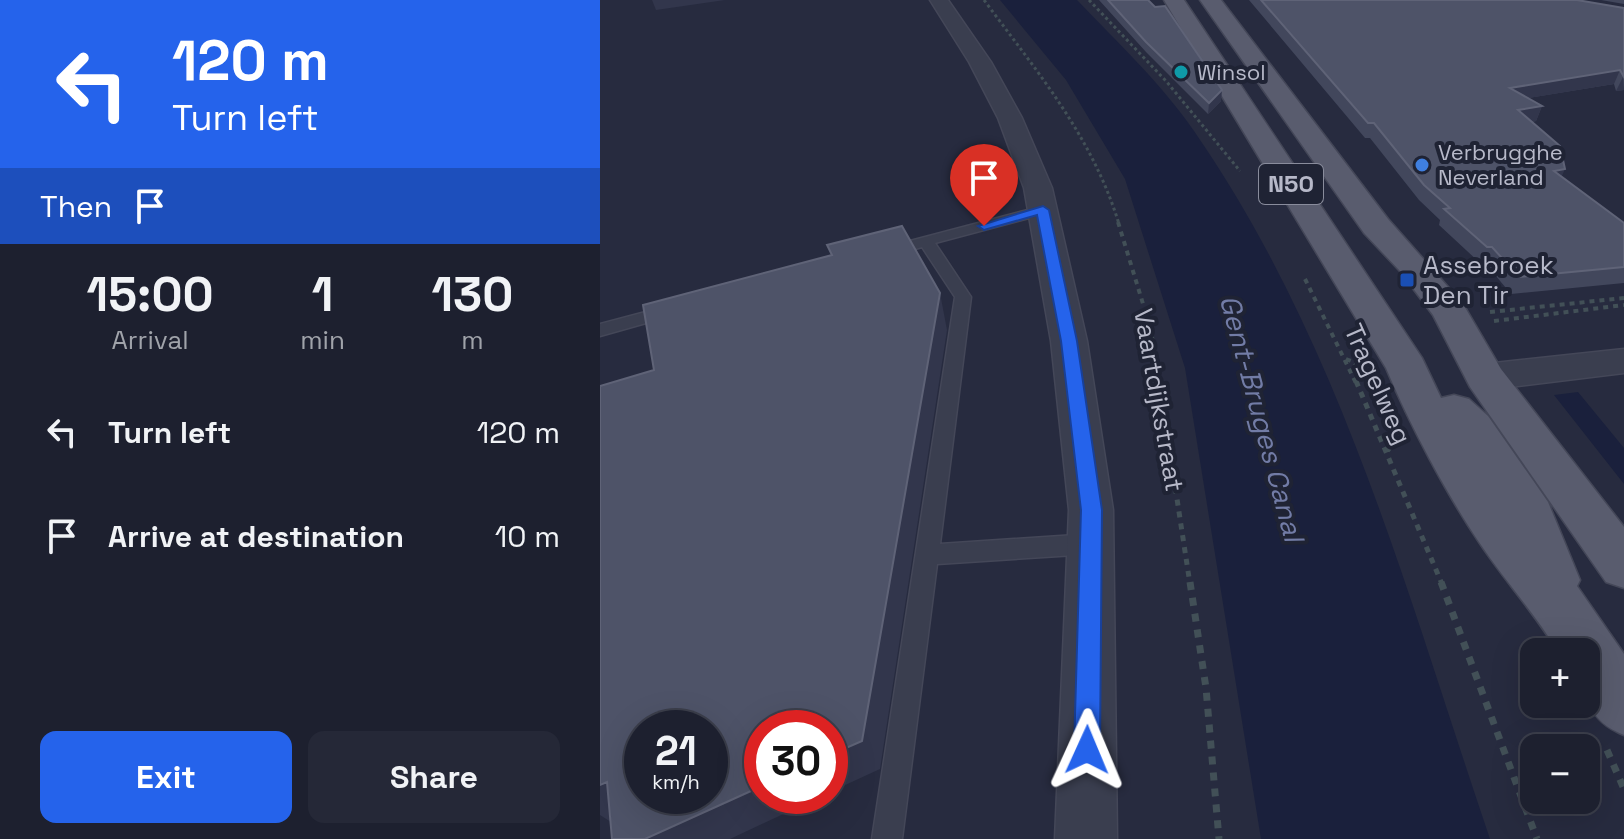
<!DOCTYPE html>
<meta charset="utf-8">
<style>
:root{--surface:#1d202f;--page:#252837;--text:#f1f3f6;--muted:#a0a3aa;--line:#3b3e4b;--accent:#2563eb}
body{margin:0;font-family:"Space Grotesk",sans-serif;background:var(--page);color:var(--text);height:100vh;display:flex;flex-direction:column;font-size:30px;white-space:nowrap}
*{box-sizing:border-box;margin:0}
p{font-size:26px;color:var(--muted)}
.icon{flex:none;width:44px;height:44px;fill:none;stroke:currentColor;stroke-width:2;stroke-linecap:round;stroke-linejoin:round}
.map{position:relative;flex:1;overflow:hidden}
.drawer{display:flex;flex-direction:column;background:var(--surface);width:600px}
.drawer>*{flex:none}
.top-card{background:#2563eb;color:#fff;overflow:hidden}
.controls{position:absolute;left:920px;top:638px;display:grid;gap:16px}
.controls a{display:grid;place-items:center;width:80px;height:80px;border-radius:16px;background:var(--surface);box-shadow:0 8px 32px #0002,0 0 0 2px var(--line);font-size:40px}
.speed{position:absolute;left:24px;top:710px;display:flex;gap:16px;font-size:40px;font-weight:700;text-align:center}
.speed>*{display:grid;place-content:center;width:104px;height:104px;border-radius:50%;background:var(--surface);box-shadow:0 8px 32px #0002,0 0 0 2px var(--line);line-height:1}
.speed small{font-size:20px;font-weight:400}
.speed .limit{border:12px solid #d22;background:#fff;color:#111}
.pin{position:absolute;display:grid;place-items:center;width:68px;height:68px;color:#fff;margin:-82px -34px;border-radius:50% 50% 50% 0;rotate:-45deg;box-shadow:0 0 8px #0007}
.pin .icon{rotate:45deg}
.me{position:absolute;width:88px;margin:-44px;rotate:1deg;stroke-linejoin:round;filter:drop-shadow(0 0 6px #0008)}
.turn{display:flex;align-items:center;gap:28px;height:168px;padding:0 40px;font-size:36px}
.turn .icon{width:104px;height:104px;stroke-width:2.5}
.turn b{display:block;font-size:56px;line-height:68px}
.then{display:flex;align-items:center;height:76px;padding:0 40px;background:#0003;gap:16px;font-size:30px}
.eta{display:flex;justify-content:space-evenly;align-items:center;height:136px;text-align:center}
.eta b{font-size:48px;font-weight:700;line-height:56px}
.cta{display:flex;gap:16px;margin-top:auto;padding:16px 40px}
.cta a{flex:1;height:92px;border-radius:16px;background:var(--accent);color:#fff;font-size:32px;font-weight:700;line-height:92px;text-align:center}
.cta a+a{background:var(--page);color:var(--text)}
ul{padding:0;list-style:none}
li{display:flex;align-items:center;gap:24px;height:104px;padding:0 40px}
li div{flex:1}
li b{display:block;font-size:30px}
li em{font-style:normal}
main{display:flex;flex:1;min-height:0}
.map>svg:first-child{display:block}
.water{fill:#1a203c}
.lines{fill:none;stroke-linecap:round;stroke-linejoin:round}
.lane-casing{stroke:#444758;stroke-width:3}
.street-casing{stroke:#444758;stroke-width:3}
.primary-casing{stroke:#444758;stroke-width:3}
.path-far3{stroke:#425057;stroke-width:3;stroke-dasharray:3 3;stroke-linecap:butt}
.path-far2{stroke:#425057;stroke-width:4;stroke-dasharray:5 5;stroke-linecap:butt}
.path-far1{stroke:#425057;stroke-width:5;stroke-dasharray:6 6;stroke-linecap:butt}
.path{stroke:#425057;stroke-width:7;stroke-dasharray:8 8;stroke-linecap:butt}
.lane{fill:#3a3e4f;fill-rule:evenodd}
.street{fill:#3a3e4f;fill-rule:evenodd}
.primary{fill:#595c6e;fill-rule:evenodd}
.wall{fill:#42475c}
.shaded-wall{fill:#32364c}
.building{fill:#4e5368;stroke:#5f6377;stroke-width:2;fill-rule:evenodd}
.route{fill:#2563eb;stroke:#184099;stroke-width:2}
.culture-dot{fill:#0f9aa8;stroke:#1f2334;stroke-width:3}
.shop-dot{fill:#3f7fe0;stroke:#1f2334;stroke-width:3}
.transit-dot{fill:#1a4fb4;stroke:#1f2334;stroke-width:3}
.labels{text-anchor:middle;stroke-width:8;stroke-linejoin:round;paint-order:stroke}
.far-poi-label{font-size:22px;fill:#b7b9c9;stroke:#1f2334;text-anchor:start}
.shield{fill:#1f2334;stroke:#898c9c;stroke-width:2}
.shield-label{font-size:24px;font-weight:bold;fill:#b7b9c9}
.poi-label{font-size:26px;fill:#b7b9c9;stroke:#1f2334;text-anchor:start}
.street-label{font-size:26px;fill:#b7b9c9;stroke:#1f2334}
.water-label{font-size:28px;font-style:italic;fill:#727ca6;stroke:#1f2334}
</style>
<main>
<section class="drawer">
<div class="top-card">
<div class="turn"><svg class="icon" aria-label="left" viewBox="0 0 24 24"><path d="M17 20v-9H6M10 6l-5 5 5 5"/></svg><div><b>120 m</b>Turn left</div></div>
<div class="then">Then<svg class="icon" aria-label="arrive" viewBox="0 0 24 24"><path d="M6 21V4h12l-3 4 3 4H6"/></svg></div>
</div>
<div class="eta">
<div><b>15:00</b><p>Arrival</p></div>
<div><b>1</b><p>min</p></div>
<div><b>130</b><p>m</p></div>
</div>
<ul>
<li><svg class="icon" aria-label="left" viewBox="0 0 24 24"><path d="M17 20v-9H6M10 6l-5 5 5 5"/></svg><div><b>Turn left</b></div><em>120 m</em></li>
<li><svg class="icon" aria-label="arrive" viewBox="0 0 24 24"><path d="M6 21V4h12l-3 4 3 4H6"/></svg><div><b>Arrive at destination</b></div><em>10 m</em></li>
</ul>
<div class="cta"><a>Exit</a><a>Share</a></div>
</section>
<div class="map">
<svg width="1024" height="839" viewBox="0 0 1024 839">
<rect width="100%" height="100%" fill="#272b3f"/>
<path class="water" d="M400 0H477C517 42 561 83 594 131 741 343 808 598 890 839H661L585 368 525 179 466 80Z
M978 392 1024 448V484L954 395Z"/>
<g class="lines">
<g class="lane-casing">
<path id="lane" d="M443 206 450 210 448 213 335 243 371 297 340 544 491 534 499 537 503 544 499 551 491 554 337 564 302 839H272L355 297 322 247 315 249 307 244 310 241Z
M72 305 78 306 81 310 78 314 0 336V324Z"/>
</g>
<g class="street-casing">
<path id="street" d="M330 0H348L391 62 422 118 452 188 487 341 513 510 517 839H455L469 510 451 341 424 188 398 118 369 62Z
M1024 349V373L885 390 872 386 866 377 872 368 885 364Z"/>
</g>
<g class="primary-casing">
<path id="primary" d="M564 0H584L822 358 841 398 854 395 869 399 888 416 948 502 980 580 977 586 1024 654V735C982 718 986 692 986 652H958C935 613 904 580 879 542 846 493 809 423 786 368Z
M600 0H621L788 219 863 304 901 369 1024 527V588L1006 582 870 387 833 315 800 271 764 233Z"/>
</g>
<path class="path-far3" d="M384 0C438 73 492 136 519 224
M489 0 566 81 640 171"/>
<path class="path-far2" d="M518 222 551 330 559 383
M705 279 756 383
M890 312 1024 298
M894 321 1024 305
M746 359 754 362 765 379"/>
<path class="path-far1" d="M559 381 590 584
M756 381 842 584
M786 423 792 445 787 451"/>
<path class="path" d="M590 582 606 688 619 839
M841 582 937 839
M1007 750 1024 789"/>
<use href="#lane" class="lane"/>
<use href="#street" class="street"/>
<use href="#primary" class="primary"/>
</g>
<path class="wall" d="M499 0H548L621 101 608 114 546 52Z
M649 0H977L1024 8V90L1016 91 1014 84 928 98 942 106 936 121 932 122 962 177 1024 223V283L911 294 885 263H880L839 225 840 220 819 200 770 138H765Z
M1001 0H1024V4Z"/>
<path class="shaded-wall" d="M52 0H125L56 10Z
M1020 70 1014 84 904 102 910 88Z
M1023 77 1024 90 1016 91Z
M622 90 621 101 608 114 609 103Z
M942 106 936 121 912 125 918 110Z
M965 169 958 185 954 171Z
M340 293 347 330 280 769 230 792V755Z
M7 782 11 822 0 815V785Z
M162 786V796H222L130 839H45Z"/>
<path class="building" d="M508 0H548L555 7 565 6 622 90 609 103 546 42Z
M661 0H977L1024 8V77L1020 70 910 88 942 106 918 110 960 146 965 169 954 171 1024 223V267L919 277 892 247H887L844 209 850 208 824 185 774 123H768Z
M302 226 340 293 262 741 230 755V728H162V786L45 839H12L7 782 0 785V386L54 370 43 305 232 255 227 245ZM42 728H110V796H42Z"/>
<path class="route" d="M443 206 449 210 477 341 502 510 500 750 496 760 487 763 478 760 474 750 481 510 461 341 437 215 384 230 378 226Z"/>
<circle class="culture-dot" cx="581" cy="72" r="8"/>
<circle class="shop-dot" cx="822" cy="165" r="8"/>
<rect class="transit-dot" x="799" y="272" width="16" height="16" rx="4"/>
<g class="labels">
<g class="far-poi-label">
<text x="597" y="80">Winsol</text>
<text x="838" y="160">Verbrugghe<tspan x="838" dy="25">Neverland</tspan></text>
</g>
<rect class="shield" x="659" y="164" width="64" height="40" rx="6"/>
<g class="shield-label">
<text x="691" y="192">N50</text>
</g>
<g class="poi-label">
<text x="823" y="274">Assebroek<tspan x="823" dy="30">Den Tir</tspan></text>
</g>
<g class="street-label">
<text transform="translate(778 384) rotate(66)" y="9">Tragelweg</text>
<text transform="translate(559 400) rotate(80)" y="9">Vaartdijkstraat</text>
</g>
<g class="water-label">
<text transform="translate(662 418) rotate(75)" y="10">Gent-Bruges Canal</text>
</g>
</g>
</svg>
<div class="controls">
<a>+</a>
<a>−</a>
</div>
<div class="speed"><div>21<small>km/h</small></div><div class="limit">30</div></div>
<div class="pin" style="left:384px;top:226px;background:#d93025"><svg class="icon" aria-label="arrive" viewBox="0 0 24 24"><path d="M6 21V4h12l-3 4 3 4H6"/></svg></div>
<svg class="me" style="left:487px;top:750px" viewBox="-20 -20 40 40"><path d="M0-17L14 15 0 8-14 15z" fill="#2563eb" stroke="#fff" stroke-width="4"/></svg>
</div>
</main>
